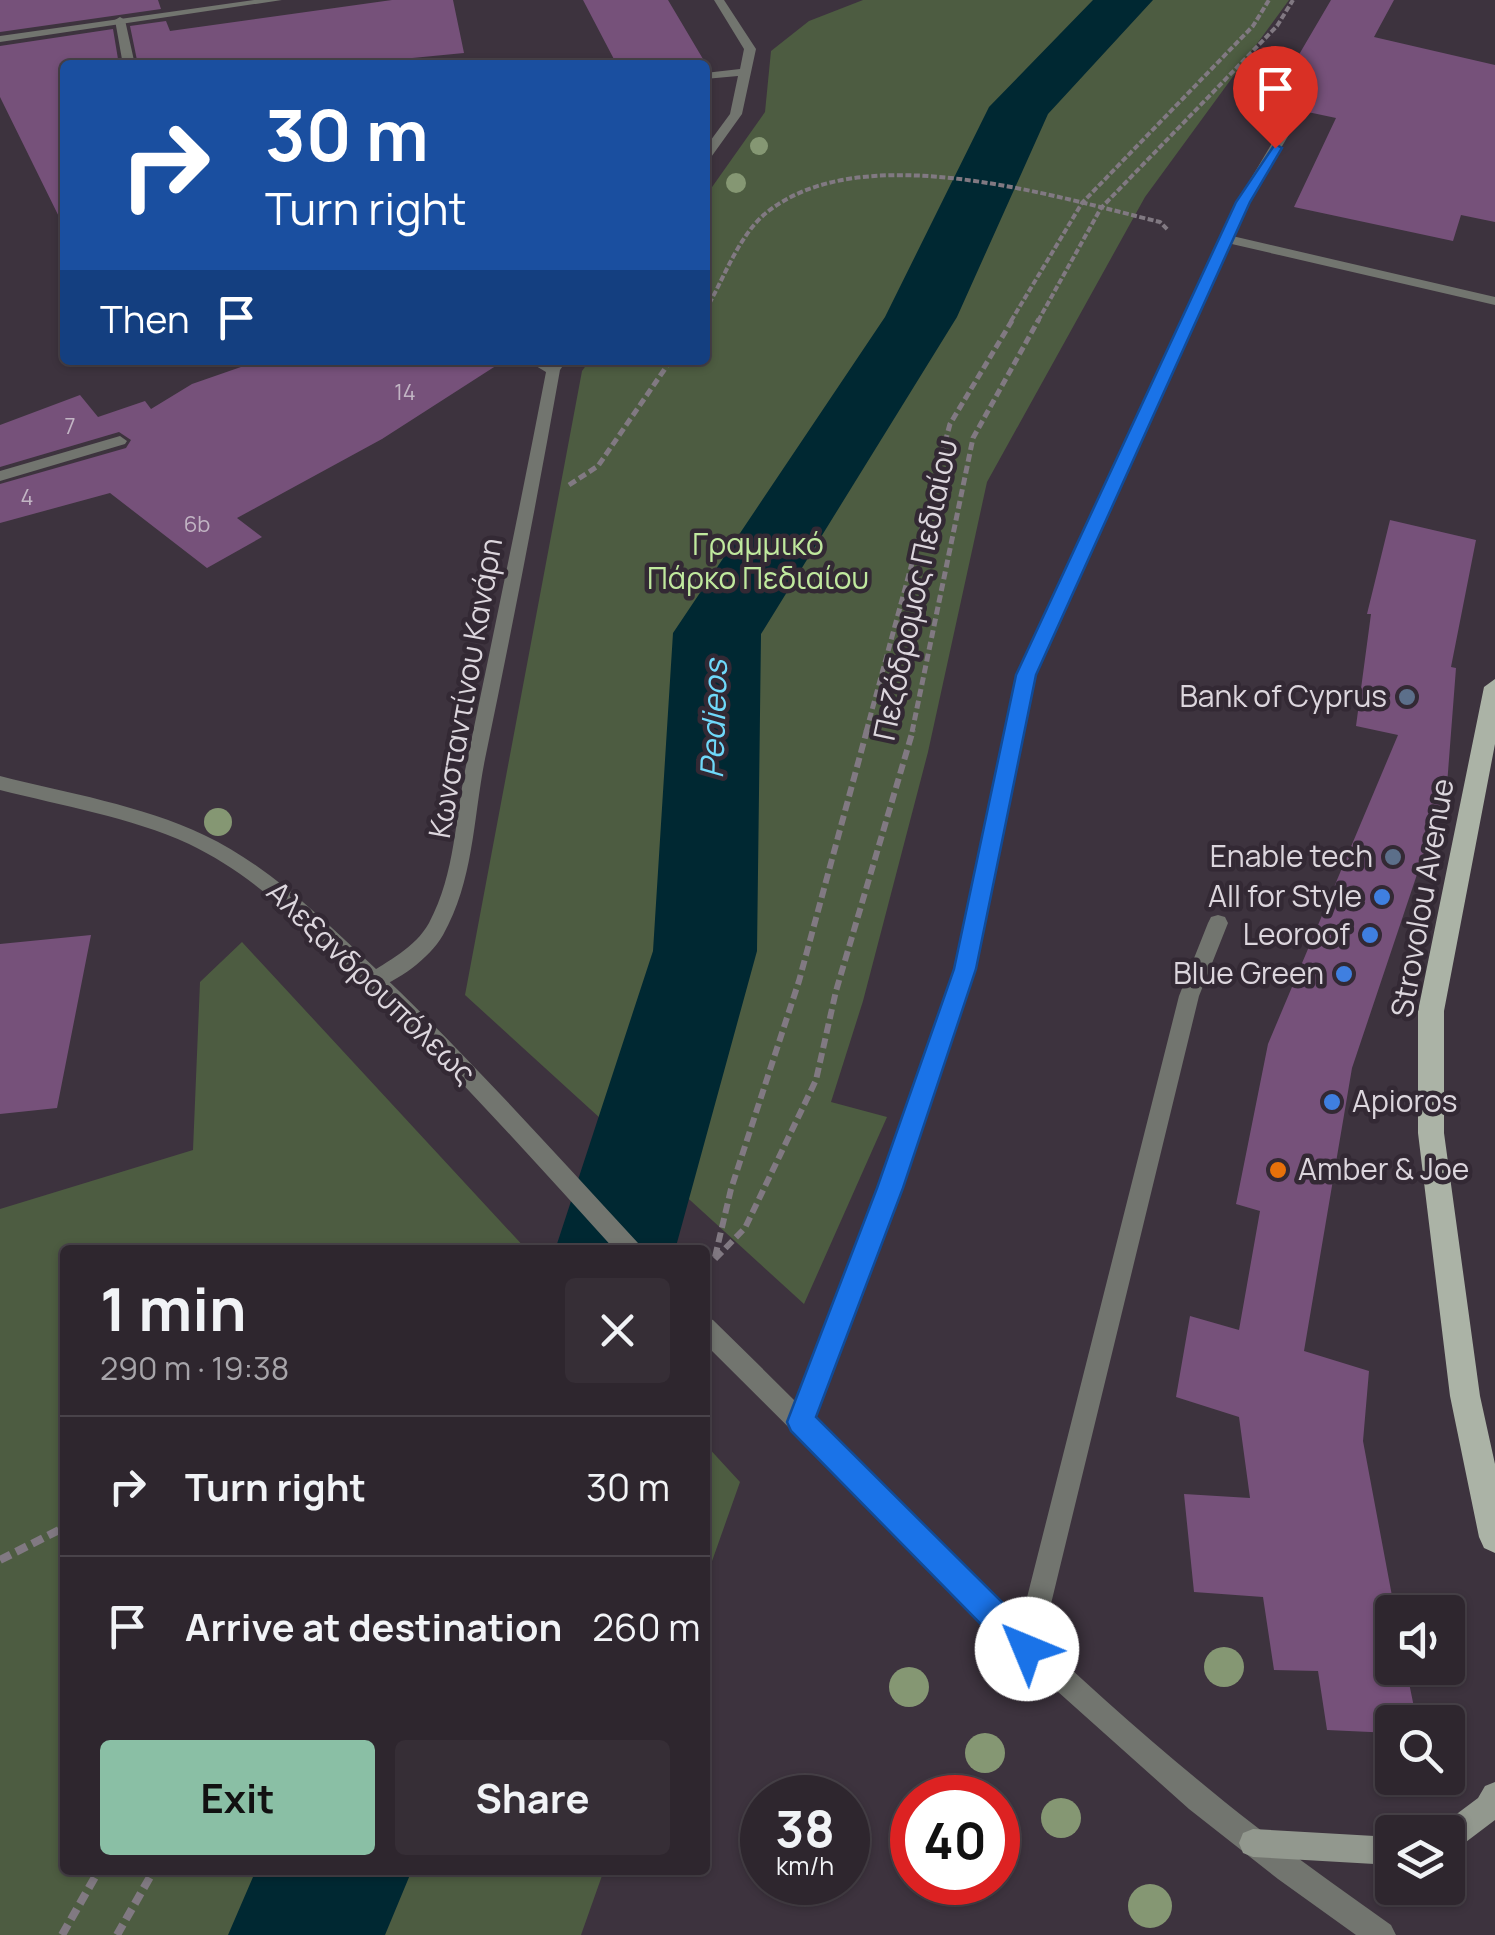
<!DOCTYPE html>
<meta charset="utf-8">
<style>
:root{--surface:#2e262e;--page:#362e36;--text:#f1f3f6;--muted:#a7a5aa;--line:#49434a;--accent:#8abfa5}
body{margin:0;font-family:Manrope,sans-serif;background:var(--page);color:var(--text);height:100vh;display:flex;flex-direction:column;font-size:38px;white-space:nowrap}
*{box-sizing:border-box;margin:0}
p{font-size:32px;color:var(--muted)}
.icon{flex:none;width:55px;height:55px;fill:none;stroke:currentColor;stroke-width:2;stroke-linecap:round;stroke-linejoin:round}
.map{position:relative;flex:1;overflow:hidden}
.panel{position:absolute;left:60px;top:1245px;width:650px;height:630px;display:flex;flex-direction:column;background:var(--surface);border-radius:10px;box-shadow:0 2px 8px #0004,0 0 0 2px var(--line)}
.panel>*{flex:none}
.hud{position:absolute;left:60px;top:60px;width:650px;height:305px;border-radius:10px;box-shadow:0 2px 8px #0004,0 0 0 2px var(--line);background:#1a4fa0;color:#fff;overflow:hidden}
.fabs{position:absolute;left:1375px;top:1595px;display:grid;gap:20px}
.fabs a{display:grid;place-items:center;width:90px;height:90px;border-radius:10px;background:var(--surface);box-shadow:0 2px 8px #0004,0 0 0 2px var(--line);font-size:50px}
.speed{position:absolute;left:740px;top:1775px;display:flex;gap:20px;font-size:50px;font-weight:700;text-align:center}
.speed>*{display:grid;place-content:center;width:130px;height:130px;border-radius:50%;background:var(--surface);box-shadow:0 2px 8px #0004,0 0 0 2px var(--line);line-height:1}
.speed small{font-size:25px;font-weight:400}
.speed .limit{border:15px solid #d22;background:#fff;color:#111}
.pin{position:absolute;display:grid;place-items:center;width:85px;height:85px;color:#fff;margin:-102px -42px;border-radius:50% 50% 50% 0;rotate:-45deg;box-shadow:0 0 10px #0007}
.pin .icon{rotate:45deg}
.me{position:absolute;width:110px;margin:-55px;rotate:315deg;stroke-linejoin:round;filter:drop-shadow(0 0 8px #0008)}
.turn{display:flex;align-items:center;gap:35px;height:210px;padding:0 40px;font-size:45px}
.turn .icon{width:130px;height:130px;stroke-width:2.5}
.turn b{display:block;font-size:70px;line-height:85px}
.then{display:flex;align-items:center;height:95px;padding:0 40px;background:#0003;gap:20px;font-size:38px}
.round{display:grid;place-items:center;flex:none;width:105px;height:105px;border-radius:10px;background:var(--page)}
.overview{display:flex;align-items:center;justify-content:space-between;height:170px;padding:0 40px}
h1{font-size:60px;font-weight:700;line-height:75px}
.cta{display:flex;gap:20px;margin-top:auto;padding:20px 40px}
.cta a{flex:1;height:115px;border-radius:10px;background:var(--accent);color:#111;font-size:40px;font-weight:700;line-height:115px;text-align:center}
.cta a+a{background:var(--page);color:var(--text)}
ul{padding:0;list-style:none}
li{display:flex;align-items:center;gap:30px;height:140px;padding:0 40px;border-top:2px solid var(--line)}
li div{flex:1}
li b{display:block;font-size:38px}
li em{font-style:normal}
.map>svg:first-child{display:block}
.green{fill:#4d5c41}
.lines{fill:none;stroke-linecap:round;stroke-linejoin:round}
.river{fill:#002832;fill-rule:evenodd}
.building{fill:#76517a}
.path-far3{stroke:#817982;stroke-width:4;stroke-dasharray:6 2.5;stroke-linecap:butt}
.path-far2{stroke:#817982;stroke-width:5;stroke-dasharray:8 4;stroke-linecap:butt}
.path-far1{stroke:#817982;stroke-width:6;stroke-dasharray:10 5;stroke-linecap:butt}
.path{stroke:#817982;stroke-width:8;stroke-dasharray:12 6;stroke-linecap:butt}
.service{fill:#72756f;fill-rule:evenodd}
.minor{fill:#72756f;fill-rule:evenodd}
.tertiary{fill:#72756f;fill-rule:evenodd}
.secondary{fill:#92988e;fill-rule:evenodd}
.primary{fill:#abb3a6;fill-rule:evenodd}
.tree{fill:#859773}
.route{fill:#1a73e8;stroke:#114b97;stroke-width:2.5}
.service-dot{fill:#5c6f8a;stroke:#332934;stroke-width:4}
.shop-dot{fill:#3f7fe0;stroke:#332934;stroke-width:4}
.food-dot{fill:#e8710a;stroke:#332934;stroke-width:4}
.labels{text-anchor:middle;stroke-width:9;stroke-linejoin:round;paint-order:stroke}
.far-number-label{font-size:22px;fill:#c2b5c4}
.park-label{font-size:30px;fill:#c0e99e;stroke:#332934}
.street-label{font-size:30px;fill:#dcd6dd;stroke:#332934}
.poi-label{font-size:30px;fill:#dcd6dd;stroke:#332934;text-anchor:end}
.water-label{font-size:32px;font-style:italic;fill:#6fd9fa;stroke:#332934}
</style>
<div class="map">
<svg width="1495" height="1935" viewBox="0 0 1495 1935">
<rect width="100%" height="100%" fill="#3d333e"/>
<path class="green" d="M863 0H1289L1145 197 987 482 928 752 863 1001 831 1102 887 1117 804 1304 465 995 582 371 590 360H705V197L765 112 771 51 809 21Z
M242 942 527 1250H65V1870H604L581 1935H0V1209L193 1150 200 982Z
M705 1444 740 1482 705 1581Z"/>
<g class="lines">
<path class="river" d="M1093 0H1153L1048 114 957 317 761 634 757 951 675 1250H555L653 951 673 633 885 317 989 107Z
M256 1870H412L385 1935H228Z"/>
</g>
<path class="building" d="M0 0H158L161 9 0 32Z
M392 0H453L464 53 340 65H138L130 26 166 21 170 31Z
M583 0H668L703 59 617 65Z
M1331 0H1394L1374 37 1495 65V222L1461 215 1453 241 1294 207 1336 118 1270 104Z
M113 29 119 65H65V229L0 97V46Z
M261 360H505L382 439 237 518 262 537 207 568 110 493 0 523V484L126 448 131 440 119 432 0 467V425L80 395 98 417 145 401 151 409 192 384Z
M1390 520 1476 540 1451 667 1456 668 1447 785 1352 1068 1304 1351 1369 1371 1363 1441 1395 1612 1392 1668H1406L1417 1722H1392V1733L1327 1730 1318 1671 1274 1670 1263 1597 1194 1592 1184 1494 1250 1498 1239 1417 1176 1397 1190 1316 1239 1330 1260 1211 1236 1204 1268 1044 1398 735 1356 726 1371 614H1367Z
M91 935 57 1108 0 1114V944Z"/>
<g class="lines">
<path class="path-far3" d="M705 311C723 281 738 236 766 213 861 136 1053 196 1160 222L1168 230
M1011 321 1082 203 1253 26 1269 0
M1038 321 1101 208 1277 26 1293 0"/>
<path class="path-far2" d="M569 485 598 466 671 360
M866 732 950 424 1013 319
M912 732 973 438 1039 319"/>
<path class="path-far1" d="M522 1250 527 1247
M715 1257 731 1189 799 981 867 730
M715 1259 745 1228 816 1080 836 991 913 730"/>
<path class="path" d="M0 1560 65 1527
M62 1935 99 1870
M117 1935 154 1870"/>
<path class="service" d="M1287 118 1297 121 1249 202 1035 675 975 969 901 1188 813 1421 810 1430 801 1433 792 1430 789 1421 879 1188 955 969 1017 675 1237 202Z
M1218 915 1225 917 1228 923 1199 996 1040 1649 1036 1658 1027 1662 1018 1658 1014 1649 1179 996 1208 923 1211 917Z"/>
<path class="minor" d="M714 0H724L756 49 742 114 709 160 705 161V148L730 114 738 76 705 79V73L740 69 744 49Z
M120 17 125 20 135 65H123L115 20Z
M1228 235 1495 297V305L1223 242 1221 239Z
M526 360 551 363 553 360H567L560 370C537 500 512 629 485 759 473 819 474 880 443 935 429 959 398 981 372 990L365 988 362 982 365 976C388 961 415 948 429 923 456 873 455 815 467 761 494 631 521 502 546 372Z
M120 436 127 441 125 444 0 481V471Z"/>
<path class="tertiary" d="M254 0H282L0 42V36Z
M0 776C67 793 141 805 204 835 271 867 322 919 376 969 468 1056 552 1150 638 1243L641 1250H615C530 1156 446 1063 355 975 304 926 254 875 189 844 130 817 63 806 0 790Z
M705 1317 713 1320C876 1479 1033 1645 1209 1789 1267 1837 1329 1881 1391 1925L1396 1935H1356L1278 1879 1189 1809 1019 1657 705 1344Z"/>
<path class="secondary" d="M1495 1782V1820L1458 1848 1448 1852V1832H1436L1438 1828 1478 1798 1485 1786Z
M1253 1829 1392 1837V1865L1253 1857 1243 1853 1239 1843 1243 1833Z"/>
<path class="primary" d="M1495 679V744L1444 1011V1133L1480 1396 1495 1464V1553L1484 1548 1479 1537 1450 1396 1418 1133V1011L1484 687Z"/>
</g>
<g class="tree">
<circle cx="759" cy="146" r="9"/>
<circle cx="736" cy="183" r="10"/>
<circle cx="218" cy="822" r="14"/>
<circle cx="1224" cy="1667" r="20"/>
<circle cx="909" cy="1687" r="20"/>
<circle cx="985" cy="1753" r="20"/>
<circle cx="1061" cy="1818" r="20"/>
<circle cx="1150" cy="1906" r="22"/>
</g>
<path class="route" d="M1275 144 1282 148 1250 202 1036 675 976 969 903 1188 816 1417 1038 1638 1042 1649 1038 1660 1027 1664 1016 1660 791 1431 787 1422 877 1188 954 969 1016 675 1236 202Z"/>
<g class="service-dot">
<circle cx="1407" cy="697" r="10"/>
<circle cx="1393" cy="857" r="10"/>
</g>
<g class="shop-dot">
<circle cx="1382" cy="897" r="10"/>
<circle cx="1370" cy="935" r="10"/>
<circle cx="1344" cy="974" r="10"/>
<circle cx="1332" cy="1102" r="10"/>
</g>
<circle class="food-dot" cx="1278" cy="1170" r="10"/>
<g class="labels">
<g class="far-number-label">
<text x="405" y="400">14</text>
<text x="70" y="434">7</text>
<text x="27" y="505">4</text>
<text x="197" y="532">6b</text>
</g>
<g class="park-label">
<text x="758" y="555">Γραμμικό<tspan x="758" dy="34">Πάρκο Πεδιαίου</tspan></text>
</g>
<g class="street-label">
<text transform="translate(916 590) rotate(-78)" y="10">Πεζόδρομος Πεδιαίου</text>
<text transform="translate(466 688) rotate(-80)" y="10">Κωνσταντίνου Κανάρη</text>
<text transform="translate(1423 898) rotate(-80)" y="10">Strovolou Avenue</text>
<text transform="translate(371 983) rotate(44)" y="10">Αλεξανδρουπόλεως</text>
</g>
<g class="poi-label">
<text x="1387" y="707">Bank of Cyprus</text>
<text x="1373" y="867">Enable tech</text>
<text x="1362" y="907">All for Style</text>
<text x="1350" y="945">Leoroof</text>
<text x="1324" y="984">Blue Green</text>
<text x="1352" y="1112" text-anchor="start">Apioros</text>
<text x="1298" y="1180" text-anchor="start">Amber &amp; Joe</text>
</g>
<g class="water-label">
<text transform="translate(714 719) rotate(-88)" y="11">Pedieos</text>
</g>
</g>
</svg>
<div class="fabs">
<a><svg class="icon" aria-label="sound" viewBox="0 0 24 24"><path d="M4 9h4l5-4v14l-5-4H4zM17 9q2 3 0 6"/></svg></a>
<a><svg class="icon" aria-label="search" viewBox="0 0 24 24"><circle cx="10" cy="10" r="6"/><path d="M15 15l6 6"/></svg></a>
<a><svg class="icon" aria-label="layers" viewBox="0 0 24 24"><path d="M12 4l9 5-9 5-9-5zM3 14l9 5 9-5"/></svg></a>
</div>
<div class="speed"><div>38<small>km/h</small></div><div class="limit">40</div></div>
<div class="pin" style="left:1275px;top:148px;background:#d93025"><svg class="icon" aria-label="arrive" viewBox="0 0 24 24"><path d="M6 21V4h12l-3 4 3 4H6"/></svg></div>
<svg class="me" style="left:1027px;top:1649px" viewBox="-20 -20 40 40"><circle r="19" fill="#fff"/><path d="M0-13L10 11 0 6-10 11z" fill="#1a73e8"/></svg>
<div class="hud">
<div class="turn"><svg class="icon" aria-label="right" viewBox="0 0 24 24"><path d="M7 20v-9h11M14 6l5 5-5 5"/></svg><div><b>30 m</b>Turn right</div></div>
<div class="then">Then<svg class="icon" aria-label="arrive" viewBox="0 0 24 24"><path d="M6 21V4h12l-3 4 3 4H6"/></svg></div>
</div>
<section class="panel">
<div class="overview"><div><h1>1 min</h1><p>290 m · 19:38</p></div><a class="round"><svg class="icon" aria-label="close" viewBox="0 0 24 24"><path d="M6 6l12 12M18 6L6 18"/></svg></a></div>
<ul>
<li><svg class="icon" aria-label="right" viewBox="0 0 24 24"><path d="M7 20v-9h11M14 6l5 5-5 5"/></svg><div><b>Turn right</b></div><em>30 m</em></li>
<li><svg class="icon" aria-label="arrive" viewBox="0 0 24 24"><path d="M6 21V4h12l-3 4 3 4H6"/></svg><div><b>Arrive at destination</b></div><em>260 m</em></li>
</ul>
<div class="cta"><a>Exit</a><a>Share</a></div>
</section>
</div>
